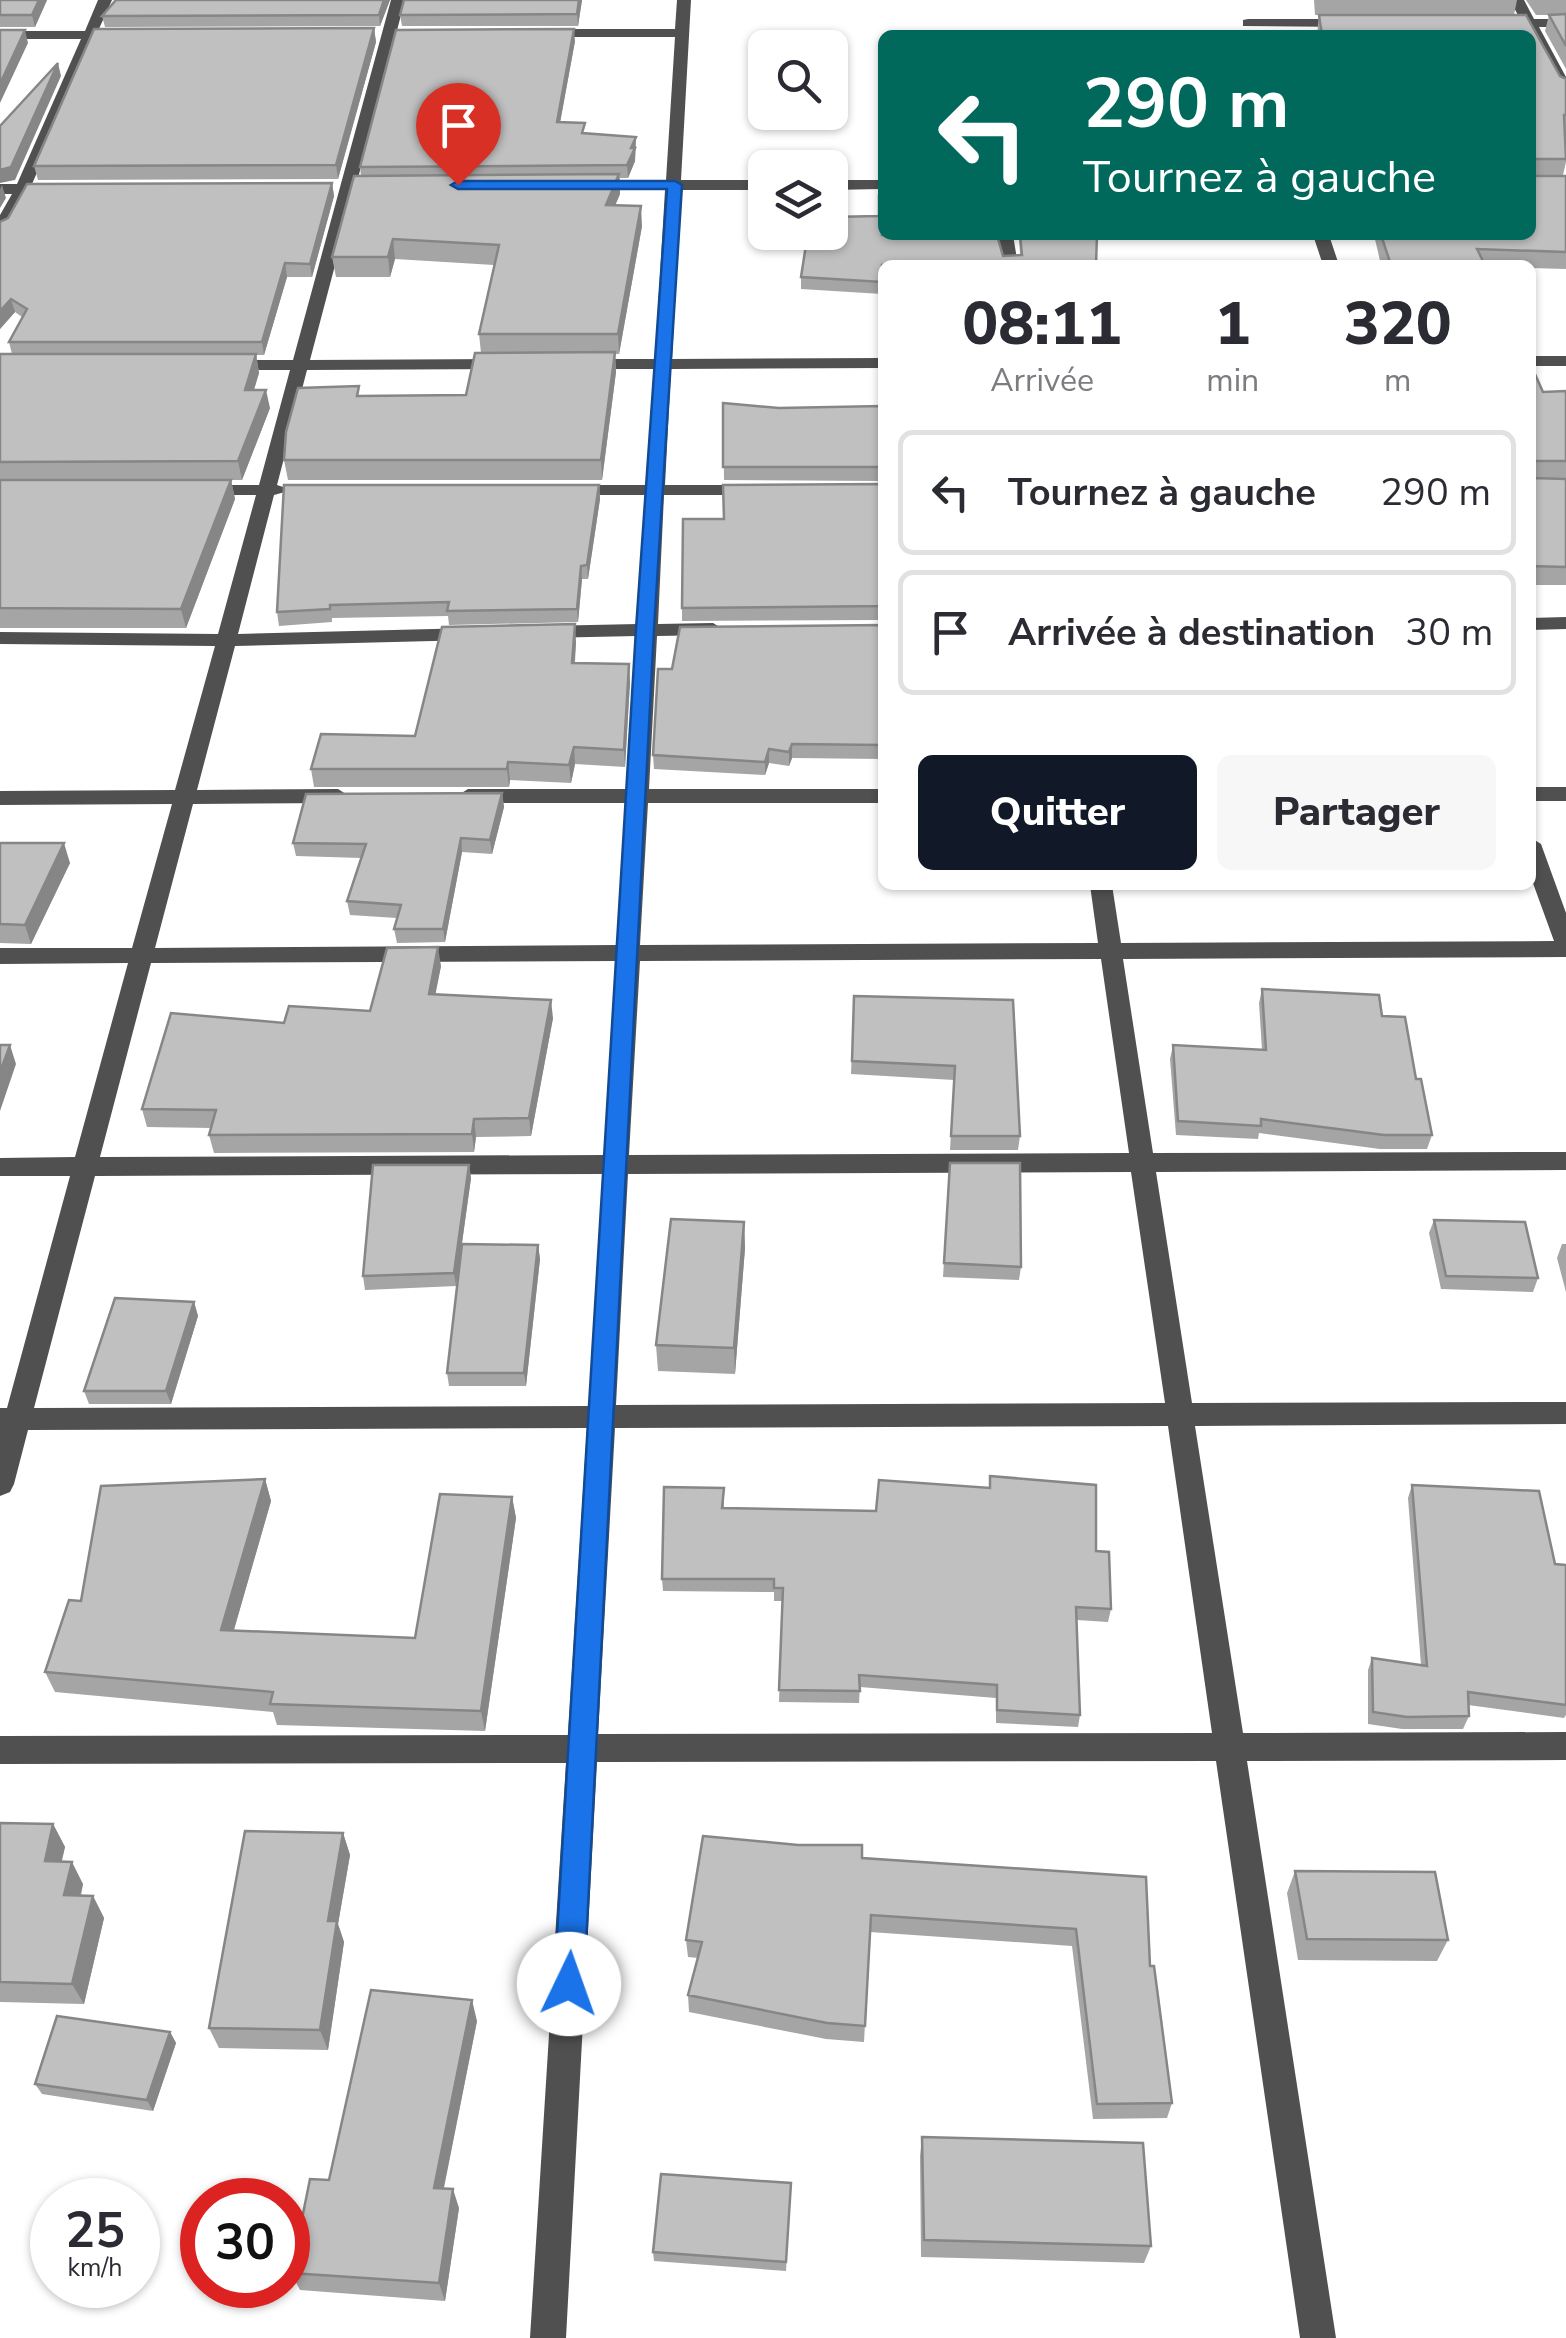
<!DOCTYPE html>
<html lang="fr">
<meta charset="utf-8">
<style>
:root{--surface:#fff;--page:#f7f7f7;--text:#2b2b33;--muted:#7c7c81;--line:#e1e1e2;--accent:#111827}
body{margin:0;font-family:"Nunito Sans",sans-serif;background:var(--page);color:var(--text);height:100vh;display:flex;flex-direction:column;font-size:38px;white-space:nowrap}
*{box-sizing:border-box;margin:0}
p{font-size:32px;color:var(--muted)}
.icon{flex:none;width:55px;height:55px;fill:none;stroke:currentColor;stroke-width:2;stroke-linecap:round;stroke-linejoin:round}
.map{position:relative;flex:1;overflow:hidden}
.panel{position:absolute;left:878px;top:260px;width:658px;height:630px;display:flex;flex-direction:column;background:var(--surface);border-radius:15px;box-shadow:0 2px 8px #0004}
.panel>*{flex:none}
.banner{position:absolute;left:878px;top:30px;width:658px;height:210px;border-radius:15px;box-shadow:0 2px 8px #0004;background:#00695c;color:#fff;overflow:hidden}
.fabs{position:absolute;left:748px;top:30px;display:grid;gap:20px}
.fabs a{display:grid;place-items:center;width:100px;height:100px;border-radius:15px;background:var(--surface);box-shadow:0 2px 8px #0004;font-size:50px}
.speed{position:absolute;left:30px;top:2178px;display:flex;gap:20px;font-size:50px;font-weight:700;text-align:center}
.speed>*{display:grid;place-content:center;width:130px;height:130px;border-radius:50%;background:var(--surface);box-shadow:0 2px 8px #0004;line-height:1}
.speed small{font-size:25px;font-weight:400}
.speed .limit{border:15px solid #d22;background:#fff;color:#111}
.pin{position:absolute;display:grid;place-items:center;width:85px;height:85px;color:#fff;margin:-102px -42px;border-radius:50% 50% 50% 0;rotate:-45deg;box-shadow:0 0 10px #0007}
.pin .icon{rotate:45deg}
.me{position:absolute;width:110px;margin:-55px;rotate:3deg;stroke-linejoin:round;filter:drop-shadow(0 0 8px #0008)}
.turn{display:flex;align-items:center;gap:35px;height:210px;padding:0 40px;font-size:45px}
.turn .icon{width:130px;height:130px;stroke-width:2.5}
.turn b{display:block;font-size:70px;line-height:85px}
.eta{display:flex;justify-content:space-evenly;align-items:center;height:170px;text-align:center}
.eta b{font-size:60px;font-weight:800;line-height:70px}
.button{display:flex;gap:20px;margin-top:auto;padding:20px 40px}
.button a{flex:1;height:115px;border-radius:15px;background:var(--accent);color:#fff;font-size:40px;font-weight:800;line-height:115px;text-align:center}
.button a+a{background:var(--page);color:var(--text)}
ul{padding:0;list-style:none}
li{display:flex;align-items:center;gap:30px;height:125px;margin:0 20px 15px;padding:0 20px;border:5px solid var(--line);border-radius:15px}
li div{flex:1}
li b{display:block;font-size:38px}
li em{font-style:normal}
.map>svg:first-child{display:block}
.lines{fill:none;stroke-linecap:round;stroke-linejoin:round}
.minor{fill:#505050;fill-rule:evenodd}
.wall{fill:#a5a5a5}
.shaded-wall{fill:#868686}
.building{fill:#c0c0c0;stroke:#868686;stroke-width:2.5}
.route{fill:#1a73e8;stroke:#114b97;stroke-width:2.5}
</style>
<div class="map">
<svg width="1566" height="2338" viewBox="0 0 1566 2338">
<rect width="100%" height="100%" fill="#fff"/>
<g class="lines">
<path class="minor" d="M98 0H112L98 31H122L129 35 122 39H95L32 184H55L63 189 55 194H28L8 229 0 234V215L12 194H0V184H17L81 39H0V31H85Z
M391 0H405L310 360 503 359 512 364 503 369 307 370 277 485 292 490 274 495 238 634 473 628 483 634 473 640 235 646 197 790 338 789 349 796 338 803 193 804 155 948 618 945 627 803H468L457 796 468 789H627L637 636 543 638 533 632 543 626 638 624 646 495H568L559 490 568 485H647L654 369H583L574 364 583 359H655L665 190H585L577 185 585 180H666L675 37H542L535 33 542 29H675L677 0H691L681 180H765V190H681L672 359 882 358V368L671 369 665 485H758L767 490 758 495H664L658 624 713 623 723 629 713 635 657 636 649 789H882V803H648L640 945 1098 943 1090 885H1112L1121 943 1554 941 1530 875V837L1541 844 1566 913V957L1123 959 1153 1153 1566 1152V1170L1156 1172 1192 1403 1566 1402V1424L1195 1426 1243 1733 1566 1732V1760L1247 1761 1336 2338H1300L1216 1761 597 1762 566 2338H530L566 1763 0 1764V1736L568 1735 587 1428 28 1430 14 1484 10 1492 0 1496V1408H7L70 1176H0V1158L75 1157 128 963 0 964V948H132L172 804 0 805V791L175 790 215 646 0 644V632L218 634 256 495H203L194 490 203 485H259L290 370H223L214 365 223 360H293ZM1101 959 1129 1153 629 1155 640 961ZM617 961 604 1155 100 1157 151 963ZM1131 1172 1165 1403 616 1405 628 1174ZM603 1174 589 1406 34 1408 95 1176ZM1168 1426 1212 1733 598 1734 615 1428Z
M1510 0H1524L1534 19H1566V27H1539L1566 77V94L1559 90 1525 27H1496L1489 23 1496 19H1520Z
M1248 19H1351L1358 23 1351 27 1243 26V20Z
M830 180H882V189L830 190Z
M997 235H1013L1018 265H1002Z
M1313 235H1329L1339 265H1323Z
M1530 356H1566V366H1530Z
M1566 617V629L1530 630V618Z
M1530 787H1566V801H1530Z"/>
</g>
<path class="wall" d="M0 0H47L35 27H0Z
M116 0H390L380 26 105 27 102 16Z
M404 0H582L578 26H402L400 15Z
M1314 0H1517L1514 15H1526L1560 76 1566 79V162L1563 175H1533L1566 176V269L1530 268V265H1381L1374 235H1530V35H1317L1319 15H1315Z
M1526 0H1566V69L1545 31 1549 15H1536Z
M374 28 376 42 338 179 38 180 34 166Z
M575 41 560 122 586 134 636 137 635 161 628 178H620V194L615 205 642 226 619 354H615L616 372 602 480H288L284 460 360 396 466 395 481 353 479 334 494 265 395 259 390 277H336L332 257 361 176 360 167Z
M332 183 334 196 312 277H287L264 355H256L259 373 254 390 270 408 242 480H231L235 499 186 628H0V354H12L9 342 22 317 15 312 0 329V222Z
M879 196H882V235H997L1003 256 1020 255 1019 235H1097L1096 265H882V294L801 289V277L808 232H830V217L878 216Z
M1530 363 1543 392 1566 391V585H1530Z
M723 403 779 408 882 406V481L724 480Z
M882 484V620L682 621V608L724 519Z
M599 485 600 499 588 579H582L578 622 449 625 448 616 332 618V622L279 626 277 612Z
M882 625V759L792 758 789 766 769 763 765 775 654 769 653 755 672 669Z
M576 642 575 663 630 682 625 767 575 764 571 783 510 780 509 787H314L311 769 415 736Z
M502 793 504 807 492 854 462 852 445 942 397 943 394 929 397 918 350 915 347 901 361 858 296 856 293 843Z
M0 843 70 863 31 944 0 943Z
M441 966 435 994 553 1018 531 1136 476 1137 474 1152 214 1153 209 1135 211 1128 147 1127 142 1109 284 1023 370 1011Z
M1262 989 1382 1016 1416 1079 1432 1135 1427 1149H1380L1259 1133 1258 1139 1176 1135 1170 1059 1173 1045 1262 1050 1259 1003Z
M854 996 1013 1000 1020 1136 1018 1150H950L954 1080 851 1074Z
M950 1163 1021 1267 1019 1280 943 1277Z
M469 1165 471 1178 456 1286 365 1290 363 1276Z
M1434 1220 1538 1278 1533 1292 1441 1289 1429 1233Z
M744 1222 745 1248 735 1374 658 1371 656 1345Z
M1562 1244H1566V1292L1557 1258Z
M538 1245 540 1259 526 1386H449L447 1373Z
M194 1302 198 1316 171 1404H89L84 1391Z
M265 1479 271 1501 234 1630 415 1638 512 1497 516 1518 485 1731 277 1725 273 1712 55 1692 45 1672 81 1601Z
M1412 1485 1555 1564 1566 1565V1715L1564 1718 1468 1705 1469 1716 1463 1729H1402L1368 1724V1670L1372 1658 1421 1665 1408 1498Z
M724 1488V1508L1096 1551 1111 1609 1108 1622 1077 1620 1080 1715 1078 1727 996 1723V1698L860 1687 859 1703 779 1702 782 1601H774V1592L663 1591 662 1579Z
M0 1823 53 1824 65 1847 61 1861 83 1884 81 1896H93L104 1918 84 2004 0 2002Z
M343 1833 350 1855 338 1924 344 1942 328 2050 219 2048 209 2028Z
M862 1858 1146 1877 1150 1966 1172 2103 1167 2118 1093 2119 1072 1946 870 1932 864 2042 826 2039 689 2012 688 1995 698 1958 688 1957 686 1940Z
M1295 1871 1448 1940 1437 1961 1298 1960 1287 1893Z
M477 2021 444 2188 459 2208 445 2301 300 2290 291 2273 329 2180Z
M170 2032 176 2043 153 2111 42 2094 35 2084Z
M922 2137 1151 2246 1144 2263 921 2257 920 2156Z
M791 2183 786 2271 654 2261 653 2252Z"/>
<path class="shaded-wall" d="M39 0H47L35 27 32 15Z
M384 0H390L380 26 379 15Z
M579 0H582L578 26 577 14Z
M374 28 376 42 338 179 336 165Z
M574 29 575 41 558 134 557 122Z
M25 30 28 43 0 103V84Z
M58 63 61 76 15 180 0 183V170Z
M636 137 635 161 628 178 627 165 631 148Z
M619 174 620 194 607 225 606 205Z
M332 183 334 196 312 277 310 264Z
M2 185 6 198 0 208V189Z
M641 206 642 226 619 354 618 334Z
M393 239 395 259 390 277 388 257Z
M285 263 287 277 264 355 262 342Z
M11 299 15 312 0 329V311Z
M615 352 616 372 602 480 601 460Z
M256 354 259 373 248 409 245 390Z
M266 390 270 408 242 480 238 461Z
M231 480 235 499 186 628 181 609Z
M599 485 600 499 588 579 587 565Z
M581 566 582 579 578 622 577 609Z
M575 624 576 642 573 681 572 663Z
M629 664 630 682 625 767 624 750Z
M792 744V758L789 766V752Z
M574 747 575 764 571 783 569 765Z
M769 749V763L765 775V762Z
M508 762 510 780 509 787 507 769Z
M502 793 504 807 492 854 490 840Z
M461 838 462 852 445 942 443 929Z
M64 843 70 863 31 944 25 925Z
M438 947 441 966 432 1012 429 994Z
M551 1000 553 1018 531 1136 529 1118Z
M10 1045 16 1064 0 1111V1072Z
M474 1119 476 1137 474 1152 472 1134Z
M469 1165 471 1178 456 1286 454 1273Z
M744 1222 745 1248 735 1374 734 1348Z
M538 1245 540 1259 526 1386 524 1373Z
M194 1302 198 1316 171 1404 166 1391Z
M265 1479 271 1501 228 1650 221 1630Z
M512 1497 516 1518 485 1731 481 1711Z
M53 1824 65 1847 57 1883 45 1861Z
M343 1833 350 1855 338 1924 344 1942 328 2050 320 2030 328 1921Z
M72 1862 83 1884 75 1916 64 1895Z
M93 1896 104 1918 84 2004 72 1984Z
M472 2000 477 2021 440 2206 434 2188Z
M170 2032 176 2043 153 2111 147 2100Z
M453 2189 459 2208 445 2301 439 2283Z"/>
<path class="building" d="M0 0H39L32 15H0Z
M116 0H384L379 15 102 16Z
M404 0H579L577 14 400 15Z
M1566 14V46L1549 15Z
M1319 15H1526L1560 76 1566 79V115H1564L1566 159H1534L1530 172 1534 176H1566V252L1477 249 1485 265H1391L1381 235H1530V35H1322Z
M374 28 336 165 34 166 94 29Z
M574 29 557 122 585 123 582 133 636 137 631 148H635L627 165 360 167 396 30Z
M0 30H25L0 84Z
M58 63 11 167 0 170V126Z
M619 174 606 205 641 206 618 334H479L499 245 393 239 388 257H332L354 176Z
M332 183 310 264 285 263 262 342H9L27 309 11 299 0 311V222L8 218 27 184Z
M879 196H882V235H997L1003 256 1022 255 1020 235H1097L1096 265H882V282L801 277 808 232H830V217L879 216Z
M615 352 601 460H284L286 432 298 388 359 386 357 396 466 395 475 353Z
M0 354H256L245 390H266L238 461 0 462Z
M1530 363 1543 392 1566 391V461H1535L1531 465 1532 478 1566 479V567L1530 566Z
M723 403 779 408 882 406V467H723Z
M0 480H231L181 609 0 608Z
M882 484V606L682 608 683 519H724L723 485Z
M284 485H599L587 565 581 566 577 609 447 611 449 602 330 605V609L277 612Z
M575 624 572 663 629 664 624 750 574 747 569 765 508 762 507 769H311L321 734 415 736 442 627Z
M882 625V745L792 744 789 752 769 749 765 762 653 755 658 669H672L680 627Z
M502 793 490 840 461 838 443 929H394L401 905 347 901 366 844 293 843 306 794Z
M0 843H64L25 925 0 924Z
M438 947 429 994 551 1000 529 1118 474 1119 472 1134 209 1135 216 1110 142 1109 171 1013 284 1023 289 1006 370 1011 387 948Z
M1262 989 1379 995 1382 1016 1405 1017 1416 1079H1421L1432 1135H1384L1261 1119V1126L1178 1121 1173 1045 1266 1050Z
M854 996 1013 1000 1020 1136H951L955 1066 852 1061Z
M0 1045H10L0 1072Z
M950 1163H1020L1021 1267 944 1263Z
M373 1165H469L454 1273 363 1276Z
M671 1219 744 1222 734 1348 656 1345Z
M1434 1220 1525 1222 1538 1278 1446 1276Z
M462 1244 538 1245 524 1373H447Z
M115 1298 194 1302 166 1391H84Z
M990 1476 1096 1485V1551L1109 1552 1111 1609 1076 1607 1080 1715 997 1710V1685L859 1675 860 1691 779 1690 783 1588H774V1579H662L664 1487 724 1488 722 1508 876 1511 879 1480 990 1488Z
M265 1479 221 1630 415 1638 440 1494 512 1497 481 1711 270 1704 273 1692 45 1672 69 1600 81 1601 101 1486Z
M1412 1485 1539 1491 1555 1564 1566 1565V1705L1468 1692 1469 1716 1407 1717 1373 1712 1372 1658 1427 1666Z
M0 1823 53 1824 45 1861 72 1862 64 1895 93 1896 72 1984 0 1982Z
M245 1831 343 1833 328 1921H337L320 2030 209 2028Z
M703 1836 798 1845H862V1858L1146 1877 1150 1966H1154L1172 2103 1097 2104 1076 1929 871 1915 865 2026 827 2023 688 1995 702 1942 686 1940Z
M1295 1871 1435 1872 1448 1940 1307 1939Z
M371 1990 472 2000 434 2188 453 2189 439 2283 291 2273 310 2179 329 2180Z
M57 2016 170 2032 147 2100 35 2084Z
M922 2137 1143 2143 1151 2246 924 2240Z
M661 2174 791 2183 786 2262 653 2252Z"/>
<path class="route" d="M675 181 682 185 654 629 584 1984 579 1995 569 1999 558 1995 554 1984 636 629 667 189H458L451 185 458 181Z"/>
</svg>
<div class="fabs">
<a><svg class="icon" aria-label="search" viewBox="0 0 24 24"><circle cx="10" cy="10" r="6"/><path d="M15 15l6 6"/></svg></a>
<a><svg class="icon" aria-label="layers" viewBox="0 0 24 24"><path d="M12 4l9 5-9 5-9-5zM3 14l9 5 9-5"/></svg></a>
</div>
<div class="speed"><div>25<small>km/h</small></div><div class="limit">30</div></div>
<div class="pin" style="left:458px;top:185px;background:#d93025"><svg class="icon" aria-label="arrive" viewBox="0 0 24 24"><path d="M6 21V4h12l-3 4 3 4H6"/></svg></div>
<svg class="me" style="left:569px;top:1984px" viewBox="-20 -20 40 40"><circle r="19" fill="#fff"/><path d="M0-13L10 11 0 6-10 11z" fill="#1a73e8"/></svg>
<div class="banner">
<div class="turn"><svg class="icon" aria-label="left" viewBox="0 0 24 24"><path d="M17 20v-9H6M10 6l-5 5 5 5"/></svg><div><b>290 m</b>Tournez à gauche</div></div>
</div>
<section class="panel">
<div class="eta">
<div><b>08:11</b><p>Arrivée</p></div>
<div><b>1</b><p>min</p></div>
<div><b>320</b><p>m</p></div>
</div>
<ul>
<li><svg class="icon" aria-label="left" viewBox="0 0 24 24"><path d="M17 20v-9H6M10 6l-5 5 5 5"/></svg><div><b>Tournez à gauche</b></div><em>290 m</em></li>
<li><svg class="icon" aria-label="arrive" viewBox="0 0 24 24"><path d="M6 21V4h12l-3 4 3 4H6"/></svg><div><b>Arrivée à destination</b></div><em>30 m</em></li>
</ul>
<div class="button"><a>Quitter</a><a>Partager</a></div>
</section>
</div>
